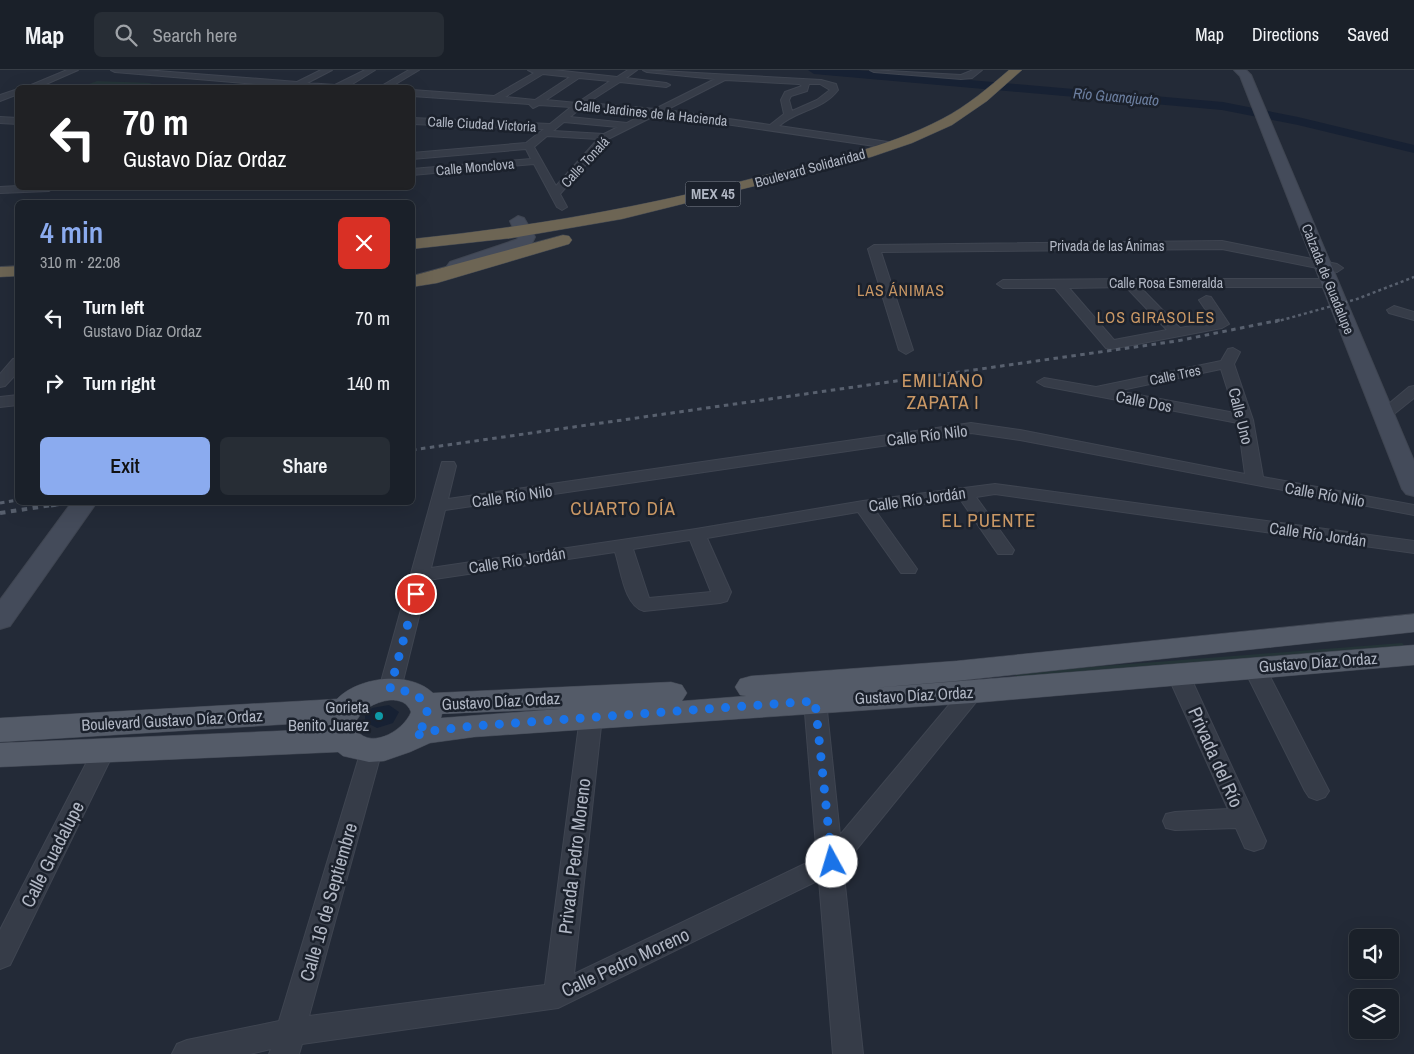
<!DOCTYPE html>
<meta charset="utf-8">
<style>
:root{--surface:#1a2029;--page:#272d35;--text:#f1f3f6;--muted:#9fa3a8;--line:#383e46;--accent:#8babef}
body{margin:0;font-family:"Archivo Narrow",sans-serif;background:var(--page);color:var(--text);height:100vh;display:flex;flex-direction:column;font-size:19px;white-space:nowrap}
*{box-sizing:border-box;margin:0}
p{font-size:16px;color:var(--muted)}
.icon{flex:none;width:28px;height:28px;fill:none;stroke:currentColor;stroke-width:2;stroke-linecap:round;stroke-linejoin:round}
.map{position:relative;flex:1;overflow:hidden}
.details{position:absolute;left:15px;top:130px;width:400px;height:305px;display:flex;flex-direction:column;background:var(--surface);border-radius:8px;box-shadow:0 5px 20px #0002,0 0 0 1px var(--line)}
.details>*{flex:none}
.hud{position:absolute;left:15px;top:15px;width:400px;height:105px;border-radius:8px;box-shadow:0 5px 20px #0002,0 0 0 1px var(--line);background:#202124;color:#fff;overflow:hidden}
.buttons{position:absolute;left:1349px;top:859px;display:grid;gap:10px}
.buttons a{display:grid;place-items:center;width:50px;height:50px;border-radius:8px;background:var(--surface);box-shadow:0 5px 20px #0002,0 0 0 1px var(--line);font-size:25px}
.pin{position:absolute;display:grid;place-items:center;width:42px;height:42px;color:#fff;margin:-21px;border:2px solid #fff;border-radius:50%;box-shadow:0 1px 5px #0007}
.me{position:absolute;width:55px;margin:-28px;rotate:354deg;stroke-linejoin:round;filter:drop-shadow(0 0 4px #0008)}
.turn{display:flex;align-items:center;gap:18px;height:105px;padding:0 25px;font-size:22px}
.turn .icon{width:65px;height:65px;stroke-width:2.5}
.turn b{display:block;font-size:35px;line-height:42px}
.round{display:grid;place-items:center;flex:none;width:52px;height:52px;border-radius:8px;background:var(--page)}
.overview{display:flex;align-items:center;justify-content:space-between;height:85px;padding:0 25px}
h1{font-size:30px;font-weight:600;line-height:38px;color:var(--accent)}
.cta{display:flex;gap:10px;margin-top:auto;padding:10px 25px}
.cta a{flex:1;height:58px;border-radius:8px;background:var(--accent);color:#111;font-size:20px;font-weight:600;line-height:58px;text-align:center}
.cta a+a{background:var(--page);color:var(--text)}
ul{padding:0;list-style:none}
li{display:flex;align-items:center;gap:15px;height:65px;padding:0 25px}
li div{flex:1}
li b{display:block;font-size:19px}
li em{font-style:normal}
header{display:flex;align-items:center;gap:30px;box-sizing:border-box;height:70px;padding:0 25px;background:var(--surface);border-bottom:1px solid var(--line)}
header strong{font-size:24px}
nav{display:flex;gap:28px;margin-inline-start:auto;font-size:18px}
.search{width:350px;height:45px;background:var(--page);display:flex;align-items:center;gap:12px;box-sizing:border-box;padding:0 18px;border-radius:8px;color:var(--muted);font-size:19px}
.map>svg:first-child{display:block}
.green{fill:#253438}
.water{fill:#172133}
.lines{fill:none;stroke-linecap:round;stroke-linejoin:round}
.river{fill:#172133;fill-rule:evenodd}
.street-casing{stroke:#3f4551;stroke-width:2}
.secondary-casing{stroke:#3f4551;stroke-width:2}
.primary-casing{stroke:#3f4551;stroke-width:1}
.highway-casing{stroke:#414752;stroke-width:1}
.street{fill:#363c48;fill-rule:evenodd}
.secondary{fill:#444b5a;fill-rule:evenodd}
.primary{fill:#545b68;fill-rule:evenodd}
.highway{fill:#6d6554;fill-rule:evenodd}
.rail-far2{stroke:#58606e;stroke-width:2.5;stroke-dasharray:3 3;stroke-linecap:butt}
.rail-far1{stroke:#58606e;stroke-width:3;stroke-dasharray:4.5 4.5;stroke-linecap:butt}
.rail{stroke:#58606e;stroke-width:4;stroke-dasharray:5.5 5.5;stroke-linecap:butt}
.route{stroke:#1a73e8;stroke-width:9;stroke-dasharray:0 16.2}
.culture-dot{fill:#0f9aa8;stroke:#1b212c;stroke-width:2}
.labels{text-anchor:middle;stroke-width:5;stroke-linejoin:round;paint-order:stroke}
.far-street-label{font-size:14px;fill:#b1b7c4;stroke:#1b212c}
.far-water-label{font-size:15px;font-style:italic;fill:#6c7fa0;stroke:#1b212c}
.shield{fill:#1b212c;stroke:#848a96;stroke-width:1}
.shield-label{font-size:15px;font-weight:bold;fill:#b1b7c4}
.far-quarter-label{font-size:16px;letter-spacing:1px;fill:#ca9865;stroke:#1b212c}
.street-label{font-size:16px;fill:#b1b7c4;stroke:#1b212c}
.poi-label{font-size:16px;fill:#b1b7c4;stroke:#1b212c;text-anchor:end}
.quarter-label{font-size:19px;letter-spacing:1px;fill:#ca9865;stroke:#1b212c}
.near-street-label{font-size:19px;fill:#b1b7c4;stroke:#1b212c}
</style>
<header>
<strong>Map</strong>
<div class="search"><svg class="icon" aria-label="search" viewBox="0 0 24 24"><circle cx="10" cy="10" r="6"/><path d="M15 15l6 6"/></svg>Search here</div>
<nav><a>Map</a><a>Directions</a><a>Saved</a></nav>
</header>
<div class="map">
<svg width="1414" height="984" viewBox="0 0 1414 984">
<rect width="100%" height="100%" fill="#232a37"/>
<path class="green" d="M97 11 152 13 143 17H81Z
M1402 573 1407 578 1016 607 1013 603Z"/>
<path class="water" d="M389 635 399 642 393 653 377 658 365 652V645L372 638Z"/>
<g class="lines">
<path class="river" d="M808 0H856L1223 32 1298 47 1414 75V83L1298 55 1222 40 814 4Z"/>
<g class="street-casing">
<path id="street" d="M67 0H78L37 18H24Z
M111 0H145L297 12 321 0H332L307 13 335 15 365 0H375L346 18H304L115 2Z
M409 0H419L389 18H378Z
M528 0H554L617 7 628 0H637L626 8 666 13 670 15 666 17 620 12 587 33 655 39 715 9 647 2 643 0 821 10 836 14 838 20C823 40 797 40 779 56L888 72 893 75 888 78 658 44 608 69 560 124 567 137 562 140 557 137 534 94 412 105V99L531 89 526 79 412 89V83L526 73 544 59 412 54V48L550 54 571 37 539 35 533 38 529 34 412 26V20L494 26 534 3ZM543 4 570 7 535 30 505 27ZM579 8 610 11 577 33 546 30ZM725 10 799 14 802 16 785 22 781 30 784 44 770 55 666 40ZM809 14H820L830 20 817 30 792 41 789 30 791 26 807 21ZM581 38 646 43 627 53 570 47ZM564 52 618 57 604 64 553 61ZM547 66 598 69 556 116 534 77Z
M870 0 961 5 973 0H982L972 8 961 9 874 2Z
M18 19V24L0 31V25Z
M0 47 18 48V54L0 53Z
M18 116V118H54L49 121 0 123V117Z
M1222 171 1337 194 1343 198 1337 202 1222 179 881 182 913 280 906 284 899 280 868 179 874 175Z
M1129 209H1329L1335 213 1329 217H1140L1180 258 1214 252 1199 230 1206 226 1211 227 1229 254 1222 258 1111 279 1106 278 1055 218H1003L997 214 1003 210ZM1126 217 1167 260 1114 270 1069 218Z
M1394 236 1414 242V250L1389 243 1387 240Z
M1233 278 1240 282 1234 294 1253 350 1263 407 1414 435V445L1020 370 971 363 445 440 431 498 696 459 863 431 995 414 1414 471V483L995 424 976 427 1014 480 1012 484H998L960 429 875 440 917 499 915 503H901L858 442 707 468 731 522 727 531 720 533 644 541C624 536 621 499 615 482L428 510 401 619 398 624 390 626 382 624 379 619 442 392H454L456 396 448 429 971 353 1020 360 1245 404 1238 353 1044 316 1037 312 1044 308 1096 317 1221 291 1228 279ZM1221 299 1235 343 1117 321ZM690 470 711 522 649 528 633 479Z
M18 288V302L5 316 0 317V304L13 289Z
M1414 316V328L1389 348H1379L1376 345 1379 342 1409 317Z
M18 325V335L0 337V327Z
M1254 590 1261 592 1265 597 1329 721 1325 727 1317 730 1309 727 1305 721 1243 597 1247 592Z
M1178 597 1185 599 1189 604 1266 771 1263 778 1254 781 1245 778 1236 758 1175 760 1166 758 1163 751 1166 744 1175 742 1228 739 1167 604 1171 599Z
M972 615 980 617 983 622 980 627 843 796 863 984H833L819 810 558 938 302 974 299 984H269L271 979 250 984H172L177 974 187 970 279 951 363 674 371 672 379 674 382 680 309 946 545 915 580 647 583 642 591 639 599 642 602 647 574 904 817 788 804 631 807 626 815 624 823 626 826 631 840 765 964 617Z
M103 674 111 676 114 682 10 895 0 899V860L92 682 95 676Z"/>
</g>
<g class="secondary-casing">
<path id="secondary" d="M1234 0H1246L1251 5 1414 391V426L1406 424 1402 419 1240 6Z
M518 146 524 148 535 167 531 175 462 200H450L447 196 450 192 518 169 510 151Z
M72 432H97L10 556 0 559V530Z"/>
</g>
<g class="primary-casing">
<path id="primary" d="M1414 544V562L956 611 872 618 1414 575V595L972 633 474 667 430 673 410 682 384 691 369 692 343 686 338 682 0 697V673L323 659V652L0 672V648L337 629C358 607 409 600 433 623L671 612 682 615 687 623 682 631 746 626 740 625 735 617 740 609 751 606 956 591ZM390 630C400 630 407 632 411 642 403 662 367 682 354 656 360 640 374 632 390 630ZM559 639 441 648 442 644Z"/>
</g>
<g class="highway-casing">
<path id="highway" d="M1009 0H1022L987 31 952 55 912 73 871 87 622 149 512 168 412 179V169C530 157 644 137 758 107 820 91 885 79 942 49 967 36 988 18 1009 0Z
M563 165 569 166 572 170 569 174 437 213 412 217V206Z
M18 196V206L0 207V197Z"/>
</g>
<use href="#street" class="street"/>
<use href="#secondary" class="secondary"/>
<use href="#primary" class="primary"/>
<use href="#highway" class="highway"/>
<path class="rail-far2" d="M1275 252 1357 229 1414 207"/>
<path class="rail-far1" d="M412 380 1177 271 1280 250
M0 433 18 430
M51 436 75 432"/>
<path class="rail" d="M0 443 59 434"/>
</g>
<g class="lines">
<path class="route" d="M416 524 390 619C421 620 441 638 415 666L430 661 474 656 815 631 832 792"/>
</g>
<circle class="culture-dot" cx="379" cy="646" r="5"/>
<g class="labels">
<g class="far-street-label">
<text transform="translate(651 43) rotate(6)" y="5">Calle Jardines de la Hacienda</text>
<text transform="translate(482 54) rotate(3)" y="5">Calle Ciudad Victoria</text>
<text transform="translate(585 92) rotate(-47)" y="5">Calle Tonalá</text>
<text transform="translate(475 97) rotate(-5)" y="5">Calle Monclova</text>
<text transform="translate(810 98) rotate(-15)" y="5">Boulevard Solidaridad</text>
<text x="1107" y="181">Privada de las Ánimas</text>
<text transform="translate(1328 209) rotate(68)" y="5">Calzada de Guadalupe</text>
<text x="1166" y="218">Calle Rosa Esmeralda</text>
<text transform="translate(1175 305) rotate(-12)" y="5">Calle Tres</text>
</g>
<g class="far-water-label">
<text transform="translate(1116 27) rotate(5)" y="5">Río Guanajuato</text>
</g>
<rect class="shield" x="685.5" y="111.5" width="55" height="25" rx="4"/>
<g class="shield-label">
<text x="713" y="129">MEX 45</text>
</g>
<g class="far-quarter-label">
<text x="901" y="226">LAS ÁNIMAS</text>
<text x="1156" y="253">LOS GIRASOLES</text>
</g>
<g class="street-label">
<text transform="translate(1144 331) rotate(11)" y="6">Calle Dos</text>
<text transform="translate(1241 346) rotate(76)" y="6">Calle Uno</text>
<text transform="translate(927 365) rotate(-7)" y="6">Calle Río Nilo</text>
<text transform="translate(1325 424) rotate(10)" y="6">Calle Río Nilo</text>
<text transform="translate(512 426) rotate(-8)" y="6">Calle Río Nilo</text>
<text transform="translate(917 429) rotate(-8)" y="6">Calle Río Jordán</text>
<text transform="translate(1318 464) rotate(8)" y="6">Calle Río Jordán</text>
<text transform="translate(517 490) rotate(-9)" y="6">Calle Río Jordán</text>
<text transform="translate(1318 592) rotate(-4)" y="6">Gustavo Díaz Ordaz</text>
<text transform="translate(914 625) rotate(-3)" y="6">Gustavo Díaz Ordaz</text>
<text transform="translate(501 631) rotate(-3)" y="6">Gustavo Díaz Ordaz</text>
<text transform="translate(172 650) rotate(-3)" y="6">Boulevard Gustavo Díaz Ordaz</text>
</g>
<g class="poi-label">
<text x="369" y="643">Gorieta<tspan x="369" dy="18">Benito Juarez</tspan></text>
</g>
<g class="quarter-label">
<text x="943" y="317">EMILIANO<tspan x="943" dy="22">ZAPATA I</tspan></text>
<text x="623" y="445">CUARTO DÍA</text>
<text x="989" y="457">EL PUENTE</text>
</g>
<g class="near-street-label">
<text transform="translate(1216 687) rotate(66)" y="7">Privada del Río</text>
<text transform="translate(52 784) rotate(-63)" y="7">Calle Guadalupe</text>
<text transform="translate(574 786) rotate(-83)" y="7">Privada Pedro Moreno</text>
<text transform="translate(328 832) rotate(-74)" y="7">Calle 16 de Septiembre</text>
<text transform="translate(625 892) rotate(-25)" y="7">Calle Pedro Moreno</text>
</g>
</g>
</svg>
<div class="buttons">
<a><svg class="icon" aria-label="sound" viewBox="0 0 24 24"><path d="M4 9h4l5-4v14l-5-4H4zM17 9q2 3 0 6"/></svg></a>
<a><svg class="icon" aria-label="layers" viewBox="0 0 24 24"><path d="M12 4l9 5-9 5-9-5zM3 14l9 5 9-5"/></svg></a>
</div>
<div class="pin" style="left:416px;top:524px;background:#d93025"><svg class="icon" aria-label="arrive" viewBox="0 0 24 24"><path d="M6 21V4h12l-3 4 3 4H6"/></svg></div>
<svg class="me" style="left:832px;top:792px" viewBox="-20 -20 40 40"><circle r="19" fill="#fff"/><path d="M0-13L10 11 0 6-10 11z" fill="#1a73e8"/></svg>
<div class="hud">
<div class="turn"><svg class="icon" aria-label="left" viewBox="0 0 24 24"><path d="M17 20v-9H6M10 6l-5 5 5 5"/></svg><div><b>70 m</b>Gustavo Díaz Ordaz</div></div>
</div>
<section class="details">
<div class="overview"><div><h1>4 min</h1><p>310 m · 22:08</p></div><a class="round" style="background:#d93025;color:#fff"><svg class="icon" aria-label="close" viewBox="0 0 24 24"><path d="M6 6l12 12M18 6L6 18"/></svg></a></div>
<ul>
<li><svg class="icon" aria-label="left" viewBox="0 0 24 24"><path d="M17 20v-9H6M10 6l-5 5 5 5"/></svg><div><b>Turn left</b><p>Gustavo Díaz Ordaz</p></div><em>70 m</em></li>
<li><svg class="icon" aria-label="right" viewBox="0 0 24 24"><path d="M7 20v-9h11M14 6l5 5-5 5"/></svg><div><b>Turn right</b></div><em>140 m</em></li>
</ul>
<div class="cta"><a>Exit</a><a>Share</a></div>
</section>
</div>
